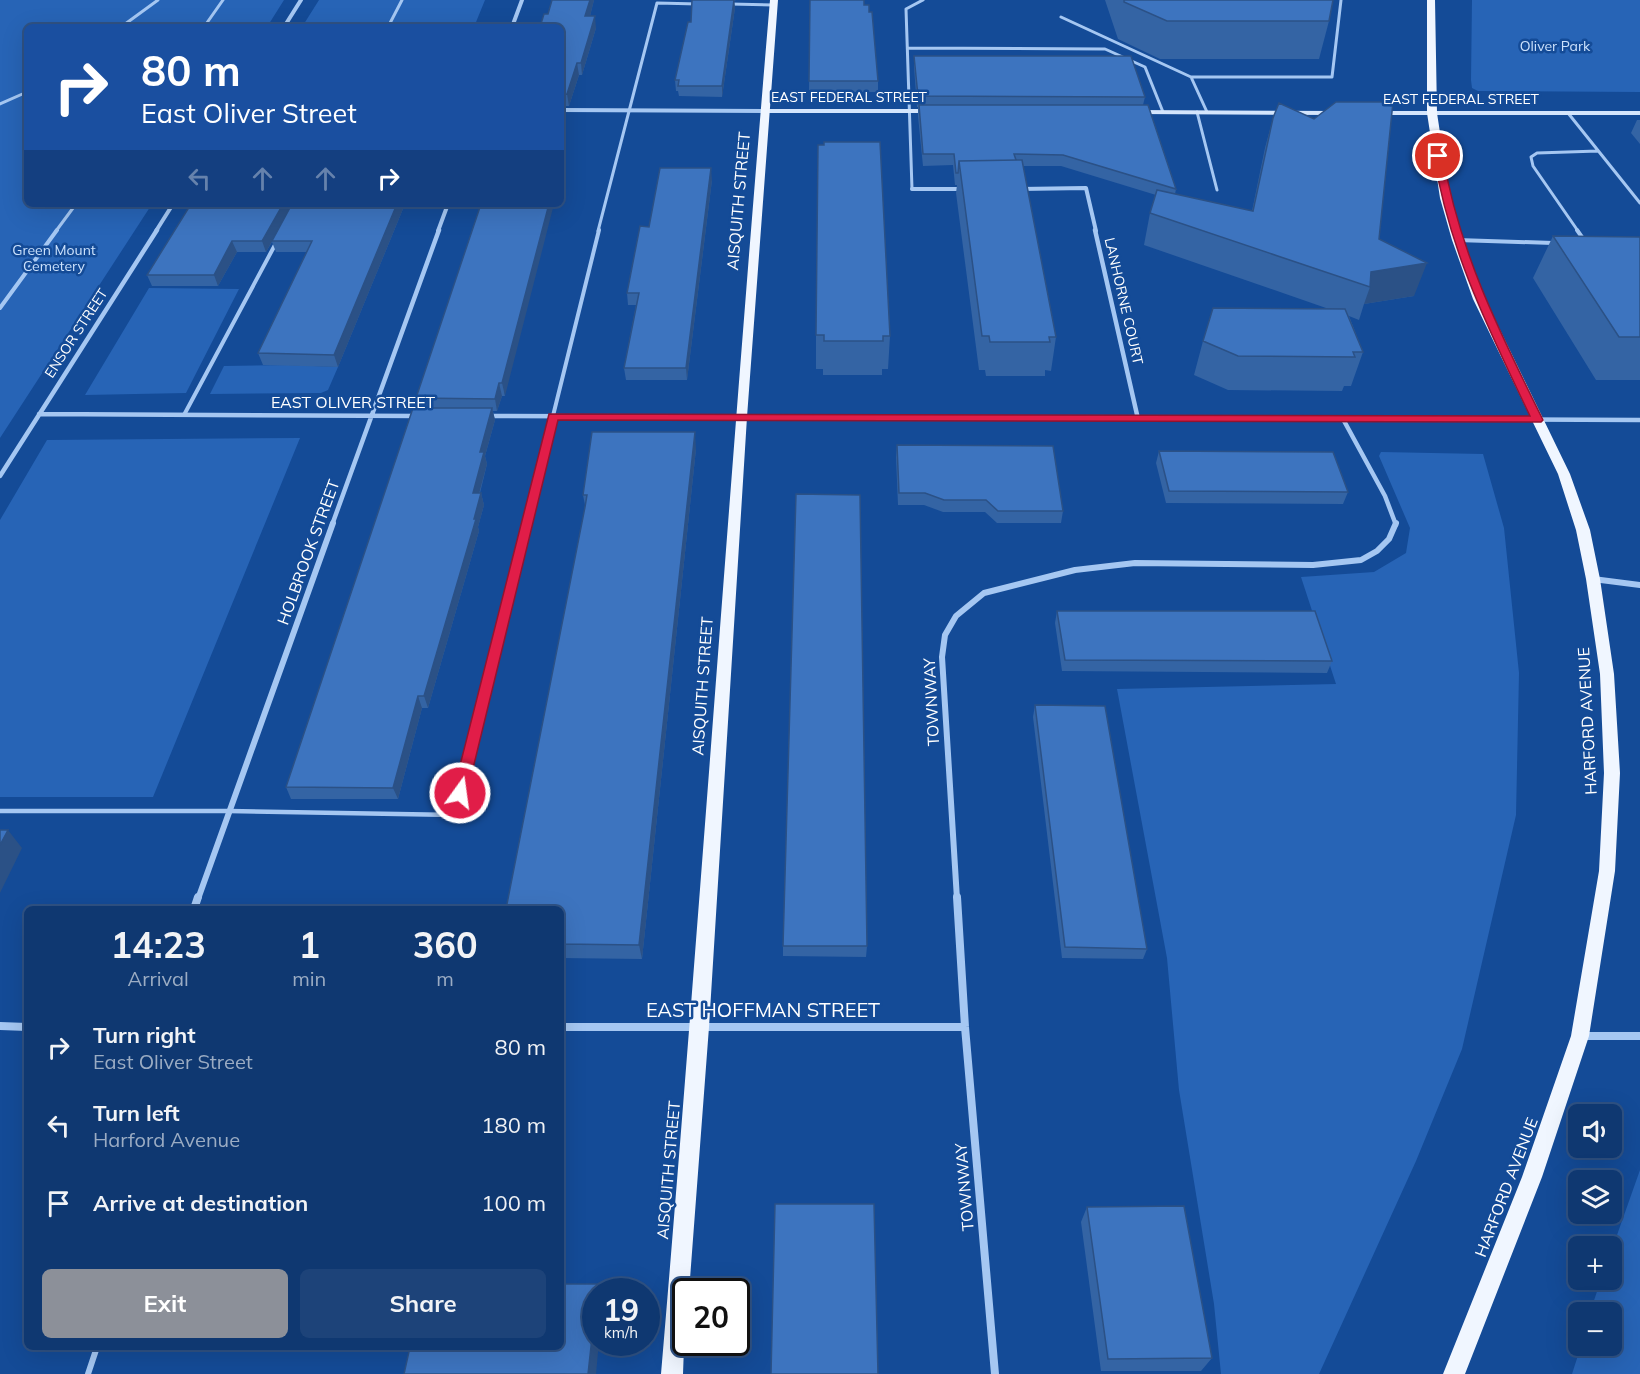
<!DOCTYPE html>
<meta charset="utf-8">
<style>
:root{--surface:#0f3871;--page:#1d4379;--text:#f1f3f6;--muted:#9bacc3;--line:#2f5284;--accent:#8c9099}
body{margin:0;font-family:Mulish,sans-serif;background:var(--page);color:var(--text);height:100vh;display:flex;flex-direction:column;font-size:22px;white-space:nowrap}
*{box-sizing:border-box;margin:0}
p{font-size:20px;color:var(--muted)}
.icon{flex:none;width:33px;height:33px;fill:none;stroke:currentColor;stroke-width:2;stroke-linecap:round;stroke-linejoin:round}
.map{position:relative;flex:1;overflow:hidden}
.sheet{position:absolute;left:24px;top:906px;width:540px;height:444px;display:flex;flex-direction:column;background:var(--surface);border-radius:9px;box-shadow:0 6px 24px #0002,0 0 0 2px var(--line)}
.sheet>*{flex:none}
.hud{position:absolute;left:24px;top:24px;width:540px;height:183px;border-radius:9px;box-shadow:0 6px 24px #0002,0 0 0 2px var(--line);background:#1a4fa0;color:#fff;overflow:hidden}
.controls{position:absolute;left:1568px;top:1104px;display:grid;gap:12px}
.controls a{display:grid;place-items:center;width:54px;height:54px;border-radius:9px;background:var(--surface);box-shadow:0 6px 24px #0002,0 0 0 2px var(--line);font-size:30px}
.speed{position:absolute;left:582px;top:1278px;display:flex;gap:12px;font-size:30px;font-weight:700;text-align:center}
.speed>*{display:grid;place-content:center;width:78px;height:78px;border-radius:50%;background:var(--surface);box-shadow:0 6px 24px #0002,0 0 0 2px var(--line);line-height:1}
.speed small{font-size:15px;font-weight:400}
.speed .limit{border:3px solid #111;border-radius:9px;background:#fff;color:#111}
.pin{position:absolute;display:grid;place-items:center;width:51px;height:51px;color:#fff;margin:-26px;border:3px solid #fff;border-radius:50%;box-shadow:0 2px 6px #0007}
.me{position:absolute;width:66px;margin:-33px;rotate:14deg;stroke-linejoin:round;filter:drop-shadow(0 0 4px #0008)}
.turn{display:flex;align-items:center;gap:21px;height:126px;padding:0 18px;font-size:27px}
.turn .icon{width:78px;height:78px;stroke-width:2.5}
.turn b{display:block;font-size:42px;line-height:51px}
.lanes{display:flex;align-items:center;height:57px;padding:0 18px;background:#0003;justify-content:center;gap:30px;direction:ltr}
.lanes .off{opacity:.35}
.eta{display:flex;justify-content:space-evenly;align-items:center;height:102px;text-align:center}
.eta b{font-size:36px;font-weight:700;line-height:42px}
.cta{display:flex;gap:12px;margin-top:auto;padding:12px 18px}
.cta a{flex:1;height:69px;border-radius:9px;background:var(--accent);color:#fff;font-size:24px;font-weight:700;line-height:69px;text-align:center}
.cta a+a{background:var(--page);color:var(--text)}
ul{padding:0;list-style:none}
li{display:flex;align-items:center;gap:18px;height:78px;padding:0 18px}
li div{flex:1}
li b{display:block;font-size:22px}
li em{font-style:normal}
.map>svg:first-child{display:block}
.green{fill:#2764b6}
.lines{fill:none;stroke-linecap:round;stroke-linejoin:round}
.lane-far3{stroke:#a5c7f2;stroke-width:3}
.lane-far2{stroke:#a5c7f2;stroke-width:4}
.lane-far1{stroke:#a5c7f2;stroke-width:4.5}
.lane{stroke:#a5c7f2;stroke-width:6}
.street-far3{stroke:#a5c7f2;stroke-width:4}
.street-far2{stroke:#a5c7f2;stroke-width:4.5}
.street-far1{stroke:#a5c7f2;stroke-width:6}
.street{stroke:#a5c7f2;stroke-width:8}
.secondary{fill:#d4e5fc;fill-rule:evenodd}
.primary{fill:#f0f6ff;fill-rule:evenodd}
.wall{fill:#3464a4}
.shaded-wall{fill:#2b5186}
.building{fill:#3d74bf;stroke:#2b5186;stroke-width:1.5}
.route{fill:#e11d48;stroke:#92132f;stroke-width:1.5}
.labels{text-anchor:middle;stroke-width:5;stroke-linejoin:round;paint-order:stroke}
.far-park-label{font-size:14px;fill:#cce2fd;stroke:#144b97}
.far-street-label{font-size:14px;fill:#fff;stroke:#144b97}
.street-label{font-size:16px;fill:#fff;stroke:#144b97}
.near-street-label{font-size:20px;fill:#fff;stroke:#144b97}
</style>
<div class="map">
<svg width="1640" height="1374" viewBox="0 0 1640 1374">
<rect width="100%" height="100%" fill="#144b97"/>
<path class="green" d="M0 0H284L267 27H27V204H152L0 438Z
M319 0H485L474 27H302Z
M1472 0H1640V92L1478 91 1472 88 1471 80Z
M149 288 239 289 186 393 85 395Z
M288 365 338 367 328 390 321 393 210 394 224 366Z
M300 438 153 797H0V520L47 440Z
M1381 452 1483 454 1504 528 1519 673 1516 815 1462 1049 1416 1161 1319 1374H1221L1214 1304 1179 1090 1167 958 1117 689 1336 684 1301 577 1374 572 1406 553 1410 528 1379 456Z
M1640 1170V1374H1572L1581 1346H1611V1312H1590L1601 1280H1611V1252Z"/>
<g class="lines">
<path class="lane-far3" d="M730 4 774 5
M1061 17 1191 77 1207 112
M121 27 158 0
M204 27 223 0
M388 27 402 0
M908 48 1105 49 1145 67 1163 112
M1191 77H1332L1341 0
M0 104 27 92
M1197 112 1217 190
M1568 113 1640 203
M912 189 906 9 923 0
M56 231 76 204
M598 231 657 3 698 4
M1578 231 1533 166 1531 157 1537 153 1598 151"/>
<path class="lane-far2" d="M1577 230 1584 240
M1457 240 1553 243
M0 308 57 230
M184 415 276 243
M526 525 599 230"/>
<path class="lane-far1" d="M0 811H229L455 815 527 523"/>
<path class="lane" d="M88 1374 97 1347"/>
<path class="street-far3" d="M284 27 301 0
M512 27 522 0
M561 110 766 111
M912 189H962
M1020 189 1086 188 1096 231
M156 231 173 204
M438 231 448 204"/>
<path class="street-far2" d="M1095 230 1138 419
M39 414 419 416
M486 416 1640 420
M1343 419 1385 496 1396 525
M0 476 157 230
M332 525 439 230"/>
<path class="street-far1" d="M1593 579 1640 585
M198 899 333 523
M957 899 942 657 945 635 956 616 984 593 1075 570 1135 563 1313 565 1361 560 1377 551 1389 539 1396 523"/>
<path class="street" d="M957 897 965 1027 995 1374
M194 909 198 897
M0 1026 27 1027
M561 1027H965
M1581 1036H1640"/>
<path class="secondary" d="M763 109H933L937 111 933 113H766L762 111Z
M1133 110 1338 111 1342 113 1338 115 1136 114H1133Z
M1373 111H1640V115H1376L1372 113Z"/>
<path class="primary" d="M770 0H778L747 417 709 1027 689 1292H686L683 1374H661C700 916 731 458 770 0Z
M1427 0H1435L1437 113 1450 198 1462 240 1485 299 1570 474 1590 530 1600 579 1614 674 1620 773 1615 871 1589 1036 1542 1177 1465 1374H1443L1522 1177 1571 1036 1599 871 1604 773 1600 674 1586 579 1576 530 1558 474 1473 299 1452 240 1440 198 1427 113Z"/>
</g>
<path class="wall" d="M552 0H594L590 16 596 28 582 75H579L569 106H565L566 114 561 135V27L548 14Z
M692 0H736L734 1 735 8 722 97 679 96 678 91H676L675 80 691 22Z
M810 0 864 5 869 12 878 81V92H809Z
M1105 0H1333L1329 21 1319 59H1160L1118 39Z
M914 56 1145 97 1143 105 1176 189 1175 194 1252 211 1265 148 1273 118 1379 239 1414 296 1364 304 1359 320 1349 316 1363 352 1351 386H1344L1342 391 1228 390 1194 375 1203 341 1326 308 1144 245 1150 213 1156 195 1061 166H1023L1056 337 1051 371 1045 370V376H986L985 370H979L956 193 957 185H955L953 165 923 166 918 116V107H917L914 67Z
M1637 120H1640V144L1631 133Z
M712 180 687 380H626L624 368 636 305H628L627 293 649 227Z
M191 204H405L338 367 263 365 258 353 307 252H276L272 242 266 252H237L218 286H152L147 275Z
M481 204 505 396H502L497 411H493L495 420 485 456 487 464 480 493H481L484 505 478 527 479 531 428 708H422L398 799H291L286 787 419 408 416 398Z
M1553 236 1640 237V380H1596L1533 278Z
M816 335 890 336 888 369H882V375H823V369H816Z
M897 445 1063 511 1061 523H997L985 512H943L924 505H898L896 457Z
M696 449 642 959 561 958V909L585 505 583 495Z
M1159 451 1348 492 1343 504 1166 503 1156 463Z
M1057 611 1332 661 1327 673 1062 671 1055 623Z
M1035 705 1147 949 1143 959 1062 958 1033 717Z
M783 946H867L866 957 783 956Z
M1087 1207 1212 1358 1201 1371H1101L1081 1222Z"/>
<path class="shaded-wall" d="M590 0H594L587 28 585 16Z
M734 0 735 8 722 97V86Z
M595 16 596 28 582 75 581 63Z
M577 63 579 75 569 106 567 94Z
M565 103 566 114 561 135V116Z
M711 168 712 180 687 380 686 368Z
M283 204H293L266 252 262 241Z
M397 204H405L338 367 334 355Z
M549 204H554L505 396 502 383Z
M232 241 237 252 218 286 214 275Z
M1427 263 1414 296 1364 304 1370 287 1371 272Z
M499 383 502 396 497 411 495 399Z
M492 408 495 420 485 456 487 464 476 505 473 493 480 452Z
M695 432 696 449 642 959 639 945Z
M481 493 484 505 478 527 479 531 428 708 424 696Z
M418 696 422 708 398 799 393 788Z
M8 830 22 848 0 893V845Z
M596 1301V1342H599L596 1374H588Z"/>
<path class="building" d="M552 0H590L585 16H595L581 63H577L567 94 561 95V27H540L544 14H548Z
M692 0H734L722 86H678L679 80H675L688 22H691Z
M810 0H864V5H869V12H872L878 81H809Z
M1124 0H1333L1329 21H1167L1124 2Z
M914 56H1131L1145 97 918 96Z
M561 102 565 103 561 116Z
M1336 102H1393L1379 239 1427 263 1371 272 1370 287 1150 213 1157 190 1253 211 1273 118 1279 103 1314 119Z
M919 105H1148L1176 189 1063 155 1014 154 1016 160 959 161 958 173H956L954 154H923Z
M824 142H880L890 336H883V341H824V335H816L818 145H824Z
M1022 160 1056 337H1049L1050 342H990L989 336H982L959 161Z
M660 168H711L686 368H624L639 293H627L640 226 649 227Z
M191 204H283L262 241H232L214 275H147Z
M292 204H397L334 355 258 353 312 241H272Z
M481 204H549L502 383H499L495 399 416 398Z
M1553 236 1640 237V337H1619Z
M1213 308 1345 309 1363 352H1353L1355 357 1238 356 1203 341Z
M413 408H492L480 452H484L473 493H481L474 519H476L424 696H418L393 788 286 787Z
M592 432H695L639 945 561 944V909H506L585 507 587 495H583Z
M897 445 1053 446 1063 511H998L986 500H944L925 493H899Z
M1159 451 1333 452 1348 492 1169 491Z
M796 494 860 495 867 946H783Z
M1057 611H1315L1332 661 1065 660Z
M1035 705 1105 706 1147 949 1065 947Z
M0 830H8L0 845Z
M775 1204H874L878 1374H771Z
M1184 1206 1212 1358 1108 1359 1087 1207Z
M561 1284H597L596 1292V1301L588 1374H404L410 1347H561Z"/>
<path class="route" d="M1438 153 1443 156C1459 252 1500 333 1543 420L1541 422 558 420 467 793 465 797H455L453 793 549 414 1530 416C1489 330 1449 251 1434 156Z"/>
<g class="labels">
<g class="far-park-label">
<text x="1555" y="51">Oliver Park</text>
<text x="54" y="255">Green Mount<tspan x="54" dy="16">Cemetery</tspan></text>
</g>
<g class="far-street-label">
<text x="849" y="102">EAST FEDERAL STREET</text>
<text x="1461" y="104">EAST FEDERAL STREET</text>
<text transform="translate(1124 301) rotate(77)" y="5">LANHORNE COURT</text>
<text transform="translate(76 333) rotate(-57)" y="5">ENSOR STREET</text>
</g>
<g class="street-label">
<text transform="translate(738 201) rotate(-85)" y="6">AISQUITH STREET</text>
<text x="353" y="408">EAST OLIVER STREET</text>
<text transform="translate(308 552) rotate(-70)" y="6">HOLBROOK STREET</text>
<text transform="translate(702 686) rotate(-86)" y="6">AISQUITH STREET</text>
<text transform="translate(931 702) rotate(-93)" y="6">TOWNWAY</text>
<text transform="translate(1587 721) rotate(-93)" y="6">HARFORD AVENUE</text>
<text transform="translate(668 1170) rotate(-85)" y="6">AISQUITH STREET</text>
<text transform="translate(964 1187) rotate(-95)" y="6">TOWNWAY</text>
<text transform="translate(1506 1187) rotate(-69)" y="6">HARFORD AVENUE</text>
</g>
<g class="near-street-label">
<text x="763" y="1017">EAST HOFFMAN STREET</text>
</g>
</g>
</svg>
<div class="controls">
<a><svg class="icon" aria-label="sound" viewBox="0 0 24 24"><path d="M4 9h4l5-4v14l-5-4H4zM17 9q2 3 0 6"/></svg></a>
<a><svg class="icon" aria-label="layers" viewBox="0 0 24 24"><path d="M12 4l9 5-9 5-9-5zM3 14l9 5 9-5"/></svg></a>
<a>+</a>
<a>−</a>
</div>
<div class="speed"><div>19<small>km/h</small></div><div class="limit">20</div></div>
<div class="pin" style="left:1438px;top:156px;background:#d93025"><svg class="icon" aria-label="arrive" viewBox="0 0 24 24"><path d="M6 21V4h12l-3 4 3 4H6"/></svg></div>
<svg class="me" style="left:460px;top:793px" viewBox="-20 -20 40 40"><circle r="17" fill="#e11d48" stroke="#fff" stroke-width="3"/><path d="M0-11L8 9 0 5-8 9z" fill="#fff"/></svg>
<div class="hud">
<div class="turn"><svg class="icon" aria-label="right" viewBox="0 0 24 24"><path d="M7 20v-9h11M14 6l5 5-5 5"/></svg><div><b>80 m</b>East Oliver Street</div></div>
<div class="lanes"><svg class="icon off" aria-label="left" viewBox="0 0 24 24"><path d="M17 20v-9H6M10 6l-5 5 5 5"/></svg><svg class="icon off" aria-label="ahead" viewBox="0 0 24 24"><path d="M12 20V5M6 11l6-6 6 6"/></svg><svg class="icon off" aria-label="ahead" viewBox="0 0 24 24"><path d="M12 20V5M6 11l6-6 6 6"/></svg><svg class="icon" aria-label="right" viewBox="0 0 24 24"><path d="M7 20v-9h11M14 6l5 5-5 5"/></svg></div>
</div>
<section class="sheet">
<div class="eta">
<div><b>14:23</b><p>Arrival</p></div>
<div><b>1</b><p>min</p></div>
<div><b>360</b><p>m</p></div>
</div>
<ul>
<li><svg class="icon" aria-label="right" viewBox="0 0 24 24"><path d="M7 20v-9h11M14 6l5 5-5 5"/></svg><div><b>Turn right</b><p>East Oliver Street</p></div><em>80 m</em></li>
<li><svg class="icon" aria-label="left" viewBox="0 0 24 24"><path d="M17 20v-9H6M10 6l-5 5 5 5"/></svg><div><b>Turn left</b><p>Harford Avenue</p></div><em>180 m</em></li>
<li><svg class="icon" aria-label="arrive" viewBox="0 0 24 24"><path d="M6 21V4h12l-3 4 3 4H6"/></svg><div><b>Arrive at destination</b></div><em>100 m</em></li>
</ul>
<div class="cta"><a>Exit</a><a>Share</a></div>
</section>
</div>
